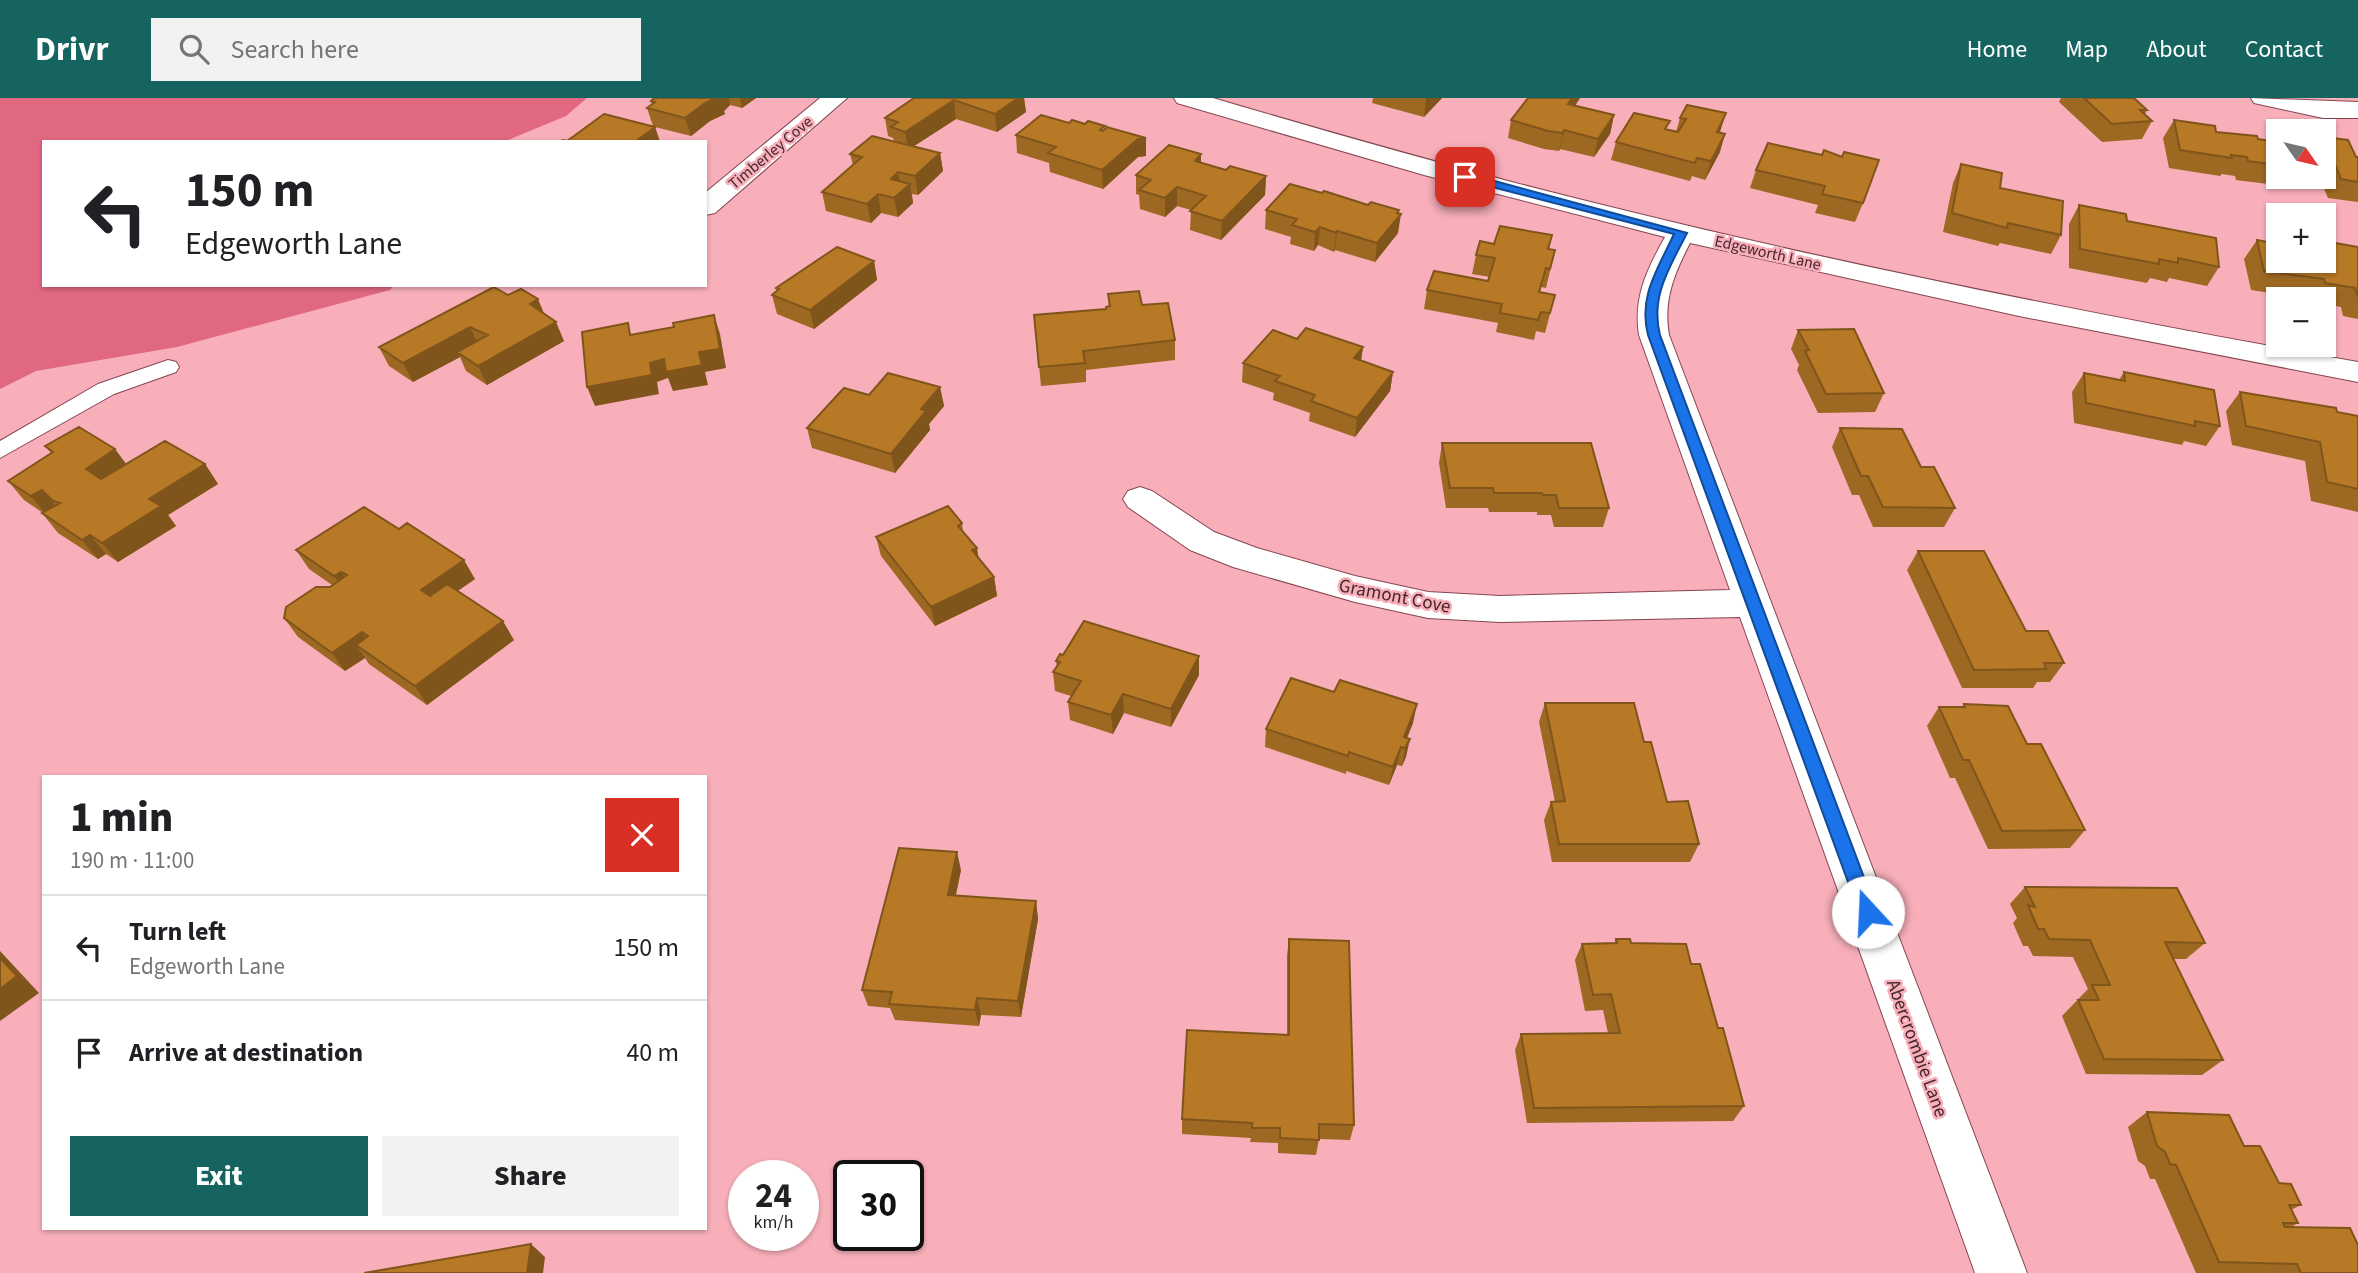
<!DOCTYPE html>
<meta charset="utf-8">
<style>
:root{--surface:#fff;--page:#f2f2f2;--text:#202124;--muted:#757577;--line:#e0e0e0;--accent:#16645f}
body{margin:0;font-family:"Source Sans 3",sans-serif;background:var(--page);color:var(--text);height:100vh;display:flex;flex-direction:column;font-size:26px;white-space:nowrap}
*{box-sizing:border-box;margin:0}
p{font-size:23px;color:var(--muted)}
.icon{flex:none;width:38px;height:38px;fill:none;stroke:currentColor;stroke-width:2;stroke-linecap:round;stroke-linejoin:round}
.map{position:relative;flex:1;overflow:hidden}
.drawer{position:absolute;left:42px;top:677px;width:665px;height:455px;display:flex;flex-direction:column;background:var(--surface);border-radius:0px;box-shadow:0 2px 5px #0004}
.drawer>*{flex:none}
.banner{position:absolute;left:42px;top:42px;width:665px;height:147px;border-radius:0px;box-shadow:0 2px 5px #0004;background:#fff;color:var(--text);overflow:hidden}
.needle{width:46px;rotate:124deg}
.buttons{position:absolute;left:2266px;top:21px;display:grid;gap:14px}
.buttons a{display:grid;place-items:center;width:70px;height:70px;border-radius:0px;background:var(--surface);box-shadow:0 2px 5px #0004;font-size:35px}
.speed{position:absolute;left:728px;top:1062px;display:flex;gap:14px;font-size:35px;font-weight:700;text-align:center}
.speed>*{display:grid;place-content:center;width:91px;height:91px;border-radius:50%;background:var(--surface);box-shadow:0 2px 5px #0004;line-height:1}
.speed small{font-size:18px;font-weight:400}
.speed .limit{border:4px solid #111;border-radius:10px;background:#fff;color:#111}
.pin{position:absolute;display:grid;place-items:center;width:60px;height:60px;color:#fff;margin:-30px;border-radius:14px;box-shadow:0 4px 10px #0006}
.me{position:absolute;width:77px;margin:-38px;rotate:340deg;stroke-linejoin:round;filter:drop-shadow(0 0 5px #0008)}
.turn{display:flex;align-items:center;gap:24px;height:147px;padding:0 28px;font-size:32px}
.turn .icon{width:91px;height:91px;stroke-width:2.5}
.turn b{display:block;font-size:49px;line-height:60px}
.round{display:grid;place-items:center;flex:none;width:74px;height:74px;border-radius:0px;background:var(--page)}
.summary{display:flex;align-items:center;justify-content:space-between;height:119px;padding:0 28px}
h1{font-size:42px;font-weight:800;line-height:52px}
.cta{display:flex;gap:14px;margin-top:auto;padding:14px 28px}
.cta a{flex:1;height:80px;border-radius:0px;background:var(--accent);color:#fff;font-size:28px;font-weight:800;line-height:80px;text-align:center}
.cta a+a{background:var(--page);color:var(--text)}
ul{padding:0;list-style:none}
li{display:flex;align-items:center;gap:21px;height:105px;padding:0 28px;border-top:2px solid var(--line)}
li div{flex:1}
li b{display:block;font-size:26px}
li em{font-style:normal}
header{display:flex;align-items:center;gap:42px;box-sizing:border-box;height:98px;padding:0 35px;background:var(--accent);color:#fff}
header strong{font-size:33px}
nav{display:flex;gap:38px;margin-inline-start:auto;font-size:24px}
.search{width:490px;height:63px;background:var(--page);display:flex;align-items:center;gap:18px;box-sizing:border-box;padding:0 24px;border-radius:0px;color:var(--muted);font-size:26px}
.map>svg:first-child{display:block}
.forest{fill:#e16881}
.lines{fill:none;stroke-linecap:round;stroke-linejoin:round}
.lane-casing{stroke:#844651;stroke-width:2}
.street-casing{stroke:#844651;stroke-width:2}
.lane{fill:#fff;fill-rule:evenodd}
.street{fill:#fff;fill-rule:evenodd}
.wall{fill:#9d6821}
.shaded-wall{fill:#80551b}
.building{fill:#b77926;stroke:#80551b;stroke-width:2}
.route{fill:#1a73e8;stroke:#114b97;stroke-width:2}
.labels{text-anchor:middle;stroke-width:5;stroke-linejoin:round;paint-order:stroke}
.far-street-label{font-size:16px;fill:#44282c;stroke:#f8afba}
.street-label{font-size:19px;fill:#44282c;stroke:#f8afba}
</style>
<header>
<strong>Drivr</strong>
<div class="search"><svg class="icon" aria-label="search" viewBox="0 0 24 24"><circle cx="10" cy="10" r="6"/><path d="M15 15l6 6"/></svg>Search here</div>
<nav><a>Home</a><a>Map</a><a>About</a><a>Contact</a></nav>
</header>
<div class="map">
<svg width="2358" height="1175" viewBox="0 0 2358 1175">
<rect width="100%" height="100%" fill="#f8afba"/>
<path class="forest" d="M0 0H587L566 18 503 44H44V187H394L390 192 177 249 36 273 0 291Z"/>
<g class="lines">
<g class="lane-casing">
<path id="lane" d="M168 262 176 264 179 269 176 274 114 296 0 360V343L98 286Z"/>
</g>
<g class="street-casing">
<path id="street" d="M820 0H847L715 115 705 117V95Z
M1174 0H1213C1349 40 1485 79 1623 112 1866 172 2112 220 2358 264V284L2019 218 1690 145C1674 176 1663 202 1669 237L2027 1175H1975L1740 519 1500 524 1428 520 1355 504 1233 469 1190 452 1128 409 1123 401 1128 393 1140 389 1152 393 1214 434 1257 450 1355 478 1428 494 1500 498 1730 492 1639 237C1633 200 1647 171 1665 139L1424 77 1177 5Z
M2251 0 2358 4V20H2323L2254 5Z"/>
</g>
<use href="#lane" class="lane"/>
<use href="#street" class="street"/>
</g>
<path class="wall" d="M654 0H756L742 10 730 7 724 13 725 16 710 23 691 38 655 29 660 44H560L653 28 647 10 652 7 651 3Z
M914 0H1024L1026 14 997 34 956 21 914 48 940 55 943 73 918 97 912 96 913 105 898 119 881 115 871 125 826 113 822 94 853 67 850 56 894 43 893 40 888 38 885 20Z
M1373 0H1442L1424 19 1372 5Z
M1528 0H1580L1575 8 1614 17 1610 36 1594 59 1560 51 1559 53 1544 51 1508 40 1511 22Z
M2061 0H2134L2147 12 2145 16 2152 23 2142 41 2102 44 2059 4Z
M1687 7 1720 34V54L1705 82 1692 78 1690 83 1611 62 1616 44 1668 32 1676 34 1680 20Z
M2174 22 2216 34 2278 44V79H2299L2292 89 2236 82 2235 78 2222 76 2220 78 2169 70 2163 40Z
M1069 25 1146 40V58L1138 59 1103 91 1050 74 1049 65 1017 55 1016 37Z
M2324 39 2356 59H2358V104L2328 100 2319 79H2324Z
M1768 45 1863 105 1855 124 1815 115 1818 107 1750 90 1756 72Z
M1201 56V64L1226 72 1266 78 1265 97 1221 142 1190 132 1191 112 1177 108 1165 119 1140 111 1139 97 1136 96V77Z
M1961 66 2000 90 2061 137 2051 156 2000 145 1998 148 1943 134 1953 85Z
M1368 107 1399 112 1398 135 1375 164 1335 152 1334 154 1318 147 1314 153 1290 146 1291 139 1265 131 1266 112Z
M2079 107 2127 123 2219 169 2207 188 2169 180 2167 184 2150 180 2147 185 2069 170V126Z
M1552 137 1549 151 1555 152 1546 190 1541 189 1540 194 1555 197 1545 235 1536 233 1534 242 1496 234 1498 225 1424 211 1427 192 1488 183 1490 179 1472 176 1476 157 1494 146Z
M2257 142 2324 163V147L2358 149V221L2343 218 2341 209 2324 206V201H2310L2251 192 2244 161Z
M874 163 877 182 814 231 777 216 772 197 777 193 776 190Z
M1108 196 1142 207 1175 242V262L1086 272V284L1041 288 1034 217 1106 211 1109 209Z
M508 197 544 216 564 243 487 287 466 273 460 259 413 284 389 268 379 249Z
M1798 232 1884 295 1875 314 1818 315 1797 272 1799 267 1791 251Z
M1297 241 1363 249 1361 263 1393 274 1390 293 1355 339 1309 323 1310 315 1273 302 1274 295 1242 284 1243 265Z
M2124 274 2220 328 2206 348 2184 343 2182 347 2074 325 2072 294 2084 275 2119 282Z
M940 289 944 308 929 326 930 332 895 375 812 350 807 330 869 297Z
M2240 294 2358 318V414L2311 403 2305 363 2232 347 2226 313Z
M1840 330 1921 369 1955 410 1944 429H1873L1859 397H1852L1832 349Z
M1442 345 1609 410 1603 429H1554L1551 417H1537V414H1489L1488 410H1446L1439 365Z
M45 348 126 366H205L218 386 168 417 176 428 118 464 106 456 98 461 58 435 42 415H43L24 402 8 383 51 355Z
M962 425 963 434 978 460 994 479 997 498 935 528 881 458 876 439Z
M296 452 475 481 457 493 514 542 427 607 369 566 365 560 345 573 298 539 284 520 332 487 309 471Z
M1918 453 2026 533 2064 565 2050 584H2037L2033 590H1962L1907 472Z
M1063 557 1199 577 1171 629 1124 615 1113 636 1070 622 1068 604 1071 598 1055 593 1053 574 1057 569 1056 563Z
M1545 605 1644 644 1667 704 1699 746 1690 764H1552L1544 722 1551 704H1555L1539 624Z
M1964 606 2027 646 2085 732 2070 750 1988 751 1955 680H1950L1927 628 1939 609H1962Z
M1413 625 1407 640 1406 659 1402 668 1397 667 1389 687 1346 673V676L1265 649 1266 631Z
M961 772 956 797 1036 803 1038 821 1021 919 981 917 979 928 895 922 890 910 868 908 862 892Z
M2025 789 2205 845 2186 861H2173L2223 962 2202 977 2086 976 2062 918 2088 891 2073 859 2033 858 2028 848H2023L2013 825 2017 820 2010 806Z
M1289 841 1354 1027 1350 1042 1319 1041 1316 1057 1278 1055V1045L1250 1044 1251 1040 1182 1036V1021L1287 937V858Z
M1616 841 1691 866 1718 930 1744 1008 1733 1023 1527 1025 1515 952 1521 936 1608 935 1603 912 1585 913 1575 862 1582 846H1614Z
M2147 1014 2244 1048 2301 1107 2291 1112 2298 1125 2291 1129 2358 1175H2196L2155 1081H2150L2145 1068 2138 1063 2128 1029Z"/>
<path class="shaded-wall" d="M716 0H729L730 7 724 13 725 16 710 23 691 38 685 20 705 5Z
M740 0H756L742 10Z
M1018 0H1024L1026 14 997 34 995 16Z
M1427 0H1442L1424 19 1426 1Z
M1572 0H1580L1564 24 1568 6Z
M954 2 956 21 908 52 905 34Z
M1726 15 1720 34 1711 52 1717 34Z
M1614 17 1610 36 1594 59 1598 41Z
M655 29 660 44H635Z
M1564 32 1560 51 1559 53 1563 35Z
M1725 36 1720 54 1705 82 1711 63Z
M1146 40V58L1138 59 1103 91 1102 72 1138 41Z
M940 55 943 73 918 97 915 78Z
M1201 56V75L1195 63Z
M898 74 902 93 891 81Z
M1266 78 1265 97 1221 142 1222 123Z
M910 86 913 105 898 119 894 100Z
M1177 89V108L1165 119V100Z
M878 96 881 115 871 125 867 106Z
M1399 112 1398 119 1401 116 1398 135 1375 164 1377 145Z
M1320 129 1318 147 1314 153 1315 134Z
M1337 133 1335 152 1334 154 1336 135Z
M874 163 877 182 814 231 810 212Z
M538 201 546 220 530 206Z
M714 217 720 236 726 270 705 274 708 287 673 293 668 280 657 284 659 296 595 308 587 289 664 261 699 254Z
M556 224 564 243 487 287 478 268Z
M470 229 479 248 457 254 460 259 413 284 403 265Z
M1363 249 1360 269 1354 260Z
M1393 274 1390 293 1355 339 1357 320Z
M940 289 944 308 929 326 930 332 895 375 891 356 921 311Z
M115 351 130 371 102 390 86 371Z
M205 366 218 386 168 417 176 428 118 464 102 445 149 401Z
M42 392 58 411 47 418 31 398Z
M90 437 106 456 98 461 82 442Z
M977 450 980 469 972 452Z
M464 462 475 481 432 511 421 492Z
M341 474 353 493 347 497 334 478Z
M994 479 997 498 935 528 931 509Z
M503 523 514 542 427 607 415 588Z
M362 534 374 553 356 547 365 560 345 573 332 555Z
M1199 558V577L1171 629V611Z
M1123 596 1124 615 1113 636 1111 617Z
M1417 606 1413 625 1403 649 1404 639Z
M1410 641 1406 659 1402 668 1405 650Z
M1401 649 1397 667 1389 687 1393 669Z
M957 754 961 772 952 814 948 797Z
M1036 803 1038 821 1021 919 1018 903Z
M0 853 39 895 0 923Z
M977 900 981 917 979 928 975 912Z
M531 1146 545 1159 543 1175H527Z"/>
<path class="building" d="M654 0H716L705 5 685 20 647 10 655 4 651 3Z
M914 0H1018L995 16 954 2 905 34 891 29 898 24 885 20Z
M1528 0H1572L1568 6 1614 17 1598 41 1564 32 1563 35 1548 33 1511 22Z
M2084 0H2134L2147 12H2140L2152 23 2112 26Z
M1687 7 1726 15 1717 34 1725 36 1711 63 1697 60 1695 65 1616 44 1634 15 1670 23 1665 31 1678 34 1686 21 1680 20Z
M604 16 655 29 635 44H560L563 42 567 43Z
M1041 17 1069 25 1072 22 1085 26 1088 23 1105 28 1100 32 1103 33 1107 29 1146 40 1138 41 1102 72 1048 55 1056 49 1016 37Z
M2174 22 2215 28 2216 34 2257 38 2258 41 2278 44V67L2248 63 2247 59 2231 57 2232 60 2180 52Z
M872 38 940 55 915 78 898 74 891 81 910 86 894 100 878 96 867 106 822 94 862 59 850 56Z
M2324 39 2348 42 2356 59H2358V84L2341 81 2331 56 2324 55Z
M1768 45 1822 57 1824 52 1842 59 1844 54 1879 62 1863 105 1822 96 1825 88 1756 72Z
M1169 47 1201 56 1195 63 1226 72 1230 68 1266 78 1222 123 1190 113 1206 98 1177 89 1165 100 1139 92 1151 82 1136 77Z
M1961 66 2002 75 2000 90 2063 103 2061 137 2008 125 2007 130 1952 115Z
M1290 86 1322 95 1324 93 1368 107 1371 104 1399 112 1397 115 1401 116 1377 145 1337 133 1336 135 1320 129 1315 134 1292 127 1297 121 1266 112Z
M2079 107 2126 116 2127 123 2216 140 2219 169 2178 160V165L2159 161V166L2080 151Z
M1500 128 1552 137 1548 151 1555 152 1550 171 1546 170 1539 194 1555 197 1550 215 1541 214 1538 222 1500 215 1502 206 1427 192 1434 173 1488 183 1495 160 1476 157 1480 143 1494 146Z
M2257 142 2278 146V163H2324V152H2325L2324 143 2358 149V199L2355 190 2325 185 2324 181 2264 173Z
M837 149 874 163 810 212 772 197 779 191 776 190Z
M494 189 508 197 521 191 538 201 530 206 556 224 478 268 457 254 488 237 470 229 403 265 379 249Z
M1139 193 1142 207 1168 205 1175 242 1083 253 1085 265 1039 269 1034 217 1106 211V209L1110 208 1108 196Z
M714 217 720 251 699 254 702 267 666 274 664 261 650 265 652 277 587 289 582 234 628 225 630 237 674 229 673 225Z
M1306 230 1363 249 1354 260 1393 274 1357 320 1311 303 1315 297 1275 283 1280 278 1243 265 1273 232 1297 241Z
M1854 231 1884 295 1826 296 1805 253 1809 252 1798 232Z
M2124 274 2214 292 2220 328 2195 323V328L2086 305 2084 275 2125 283Z
M888 275 940 289 921 311 926 313 891 356 807 330 844 290 869 297Z
M2240 294 2336 310 2337 314 2358 318V391L2327 384 2320 344 2246 328Z
M79 329 115 351 86 371 101 381 165 343 205 366 149 401 161 408 102 445 90 437 82 442 42 415 60 405 53 403 42 392 31 398 8 383 53 354 45 348Z
M1840 330 1902 331 1921 369H1934L1955 410 1883 409 1868 378H1861Z
M1442 345H1591L1609 410H1559L1556 397H1543L1542 395H1494L1493 390H1450Z
M948 408 962 425 958 428 977 450 972 452 994 479 931 509 876 439Z
M364 409 399 431 407 425 464 462 421 492 430 498 447 486 503 523 415 588 356 547 368 538 362 534 332 555 284 520 286 509 316 489H330L347 477 341 474 334 478 296 452Z
M1918 453H1984L2026 533H2048L2064 565H2044L2046 571 1974 572Z
M1084 523 1199 558 1171 611 1123 596 1111 617 1068 604 1081 583 1053 574 1060 564 1056 563 1060 556 1063 557Z
M1291 580 1334 594 1340 582 1417 606 1404 639 1410 641 1405 650 1401 649 1393 669 1349 654 1348 658 1266 631Z
M1545 605H1634L1644 644H1651L1667 704 1688 703 1699 746H1559L1551 704 1565 703Z
M1964 606 2008 608 2027 646H2041L2085 732 2002 733 1969 662H1963L1939 609H1965Z
M899 750 957 754 948 797 1036 803 1018 903 977 900 975 912 889 906 892 894 862 892Z
M2025 789 2177 790 2205 845 2165 844 2223 962 2104 961 2078 902H2099L2092 887H2110L2090 842 2049 841 2044 831H2038L2028 807 2035 809Z
M1289 841 1349 843 1354 1027 1319 1026V1042L1280 1040V1030H1252V1025L1182 1021 1187 932 1289 937Z
M1616 841H1630L1631 845 1686 846 1691 866H1700L1718 930H1723L1744 1008 1534 1010 1521 936 1620 935 1611 896 1593 897 1582 846 1617 845Z
M0 860 17 878 0 891Z
M2147 1014 2229 1017 2244 1048H2260L2279 1085 2291 1086 2301 1107H2289L2298 1125H2283L2285 1129 2350 1130 2358 1147V1175H2301L2297 1166 2219 1164 2176 1067 2170 1066 2165 1054 2157 1048Z
M531 1146 527 1175H364Z"/>
<path class="route" d="M1465 75 1687 135C1670 169 1650 198 1660 237L1877 814 1874 820 1868 822 1861 820 1859 814 1648 237C1638 198 1658 171 1674 136L1461 81 1459 79Z"/>
<g class="labels">
<g class="far-street-label">
<text transform="translate(770 54) rotate(-40)" y="6">Timberley Cove</text>
<text transform="translate(1768 154) rotate(13)" y="6">Edgeworth Lane</text>
</g>
<g class="street-label">
<text transform="translate(1395 497) rotate(11)" y="7">Gramont Cove</text>
<text transform="translate(1918 950) rotate(70)" y="7">Abercrombie Lane</text>
</g>
</g>
</svg>
<div class="buttons">
<a><svg class="needle" viewBox="-14 -14 28 28"><path d="M0-13l5 13h-10z" fill="#e53935"/><path d="M0 13l5-13h-10z" fill="#757577"/></svg></a>
<a>+</a>
<a>−</a>
</div>
<div class="speed"><div>24<small>km/h</small></div><div class="limit">30</div></div>
<div class="pin" style="left:1465px;top:79px;background:#d93025"><svg class="icon" aria-label="arrive" viewBox="0 0 24 24"><path d="M6 21V4h12l-3 4 3 4H6"/></svg></div>
<svg class="me" style="left:1868px;top:814px" viewBox="-20 -20 40 40"><circle r="19" fill="#fff"/><path d="M0-13L10 11 0 6-10 11z" fill="#1a73e8"/></svg>
<div class="banner">
<div class="turn"><svg class="icon" aria-label="left" viewBox="0 0 24 24"><path d="M17 20v-9H6M10 6l-5 5 5 5"/></svg><div><b>150 m</b>Edgeworth Lane</div></div>
</div>
<section class="drawer">
<div class="summary"><div><h1>1 min</h1><p>190 m · 11:00</p></div><a class="round" style="background:#d93025;color:#fff"><svg class="icon" aria-label="close" viewBox="0 0 24 24"><path d="M6 6l12 12M18 6L6 18"/></svg></a></div>
<ul>
<li><svg class="icon" aria-label="left" viewBox="0 0 24 24"><path d="M17 20v-9H6M10 6l-5 5 5 5"/></svg><div><b>Turn left</b><p>Edgeworth Lane</p></div><em>150 m</em></li>
<li><svg class="icon" aria-label="arrive" viewBox="0 0 24 24"><path d="M6 21V4h12l-3 4 3 4H6"/></svg><div><b>Arrive at destination</b></div><em>40 m</em></li>
</ul>
<div class="cta"><a>Exit</a><a>Share</a></div>
</section>
</div>
